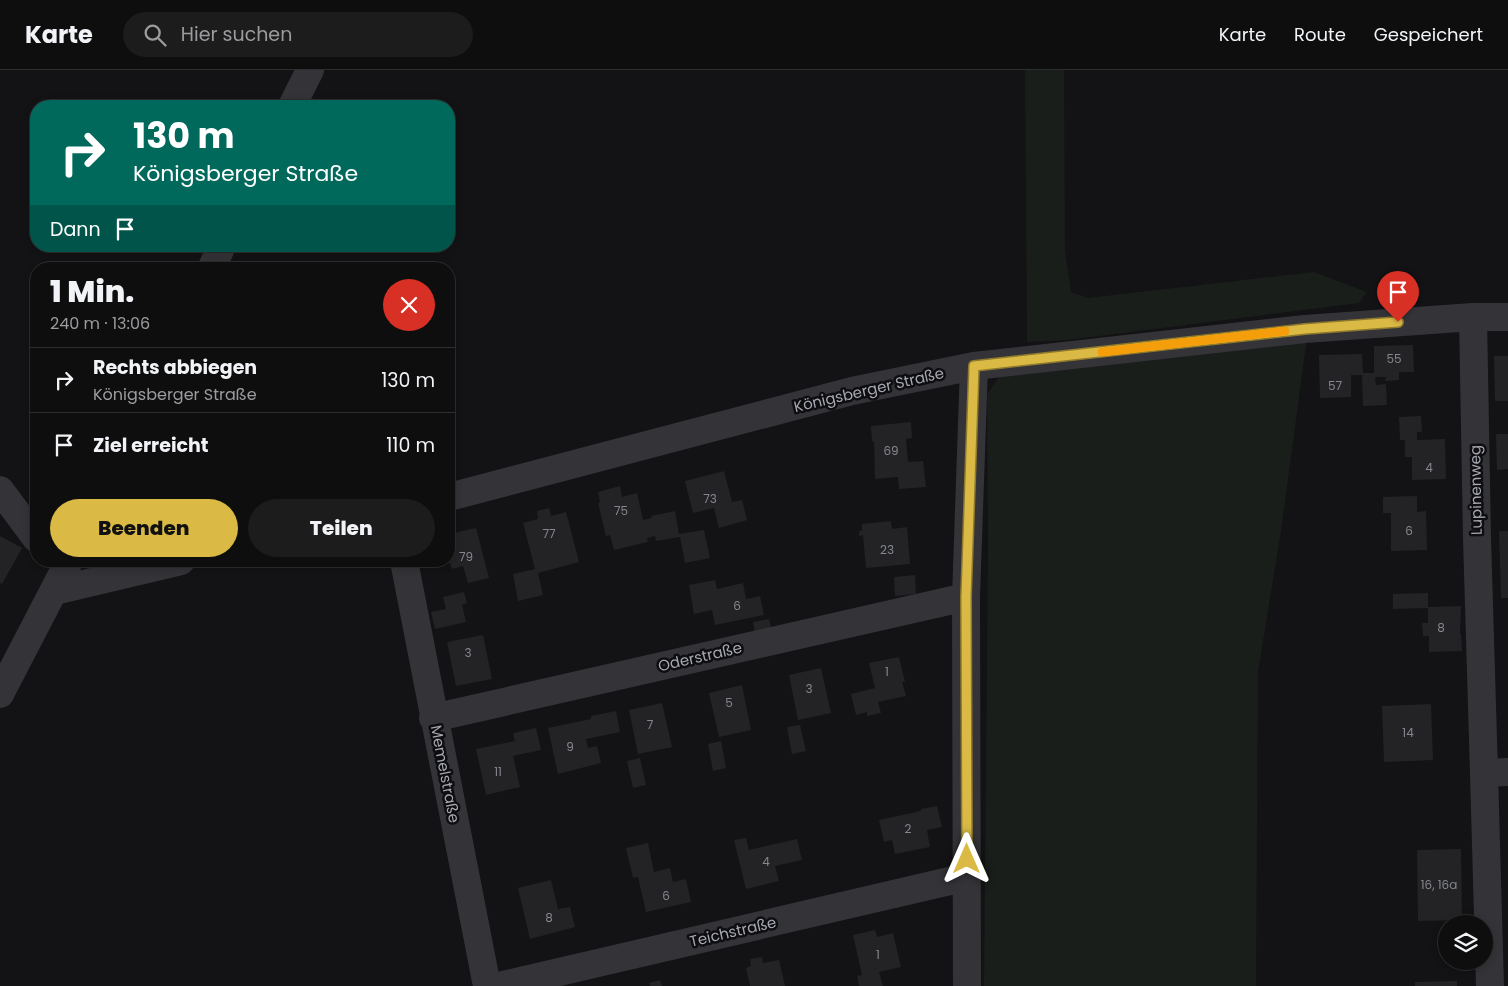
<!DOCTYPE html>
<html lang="de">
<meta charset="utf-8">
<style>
:root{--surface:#0e0e0f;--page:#1c1c1d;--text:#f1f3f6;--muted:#9b9c9e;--line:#2e2e2f;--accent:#daba44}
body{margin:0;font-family:Poppins,sans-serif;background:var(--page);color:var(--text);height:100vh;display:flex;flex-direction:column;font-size:19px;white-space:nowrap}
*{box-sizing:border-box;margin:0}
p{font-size:16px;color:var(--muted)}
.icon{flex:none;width:28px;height:28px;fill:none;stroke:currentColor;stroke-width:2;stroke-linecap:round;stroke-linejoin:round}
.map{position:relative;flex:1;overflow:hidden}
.panel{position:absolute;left:30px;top:192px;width:425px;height:305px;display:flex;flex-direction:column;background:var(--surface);border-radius:20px;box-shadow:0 2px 8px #0003,0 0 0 1px var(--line)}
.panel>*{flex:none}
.guide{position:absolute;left:30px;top:30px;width:425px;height:152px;border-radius:20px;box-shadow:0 2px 8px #0003,0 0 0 1px var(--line);background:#00695c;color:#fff;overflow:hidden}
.controls{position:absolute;left:1438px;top:845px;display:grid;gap:10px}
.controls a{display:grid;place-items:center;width:55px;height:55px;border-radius:50%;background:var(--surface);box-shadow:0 2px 8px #0003,0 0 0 1px var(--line);font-size:25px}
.pin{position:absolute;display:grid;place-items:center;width:42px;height:42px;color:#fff;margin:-51px -21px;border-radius:50% 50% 50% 0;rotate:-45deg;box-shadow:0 0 5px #0007}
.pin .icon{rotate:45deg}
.me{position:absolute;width:55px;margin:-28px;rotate:0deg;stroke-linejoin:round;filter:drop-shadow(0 0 4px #0008)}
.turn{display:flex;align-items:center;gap:18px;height:105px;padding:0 20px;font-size:22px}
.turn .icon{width:65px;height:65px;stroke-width:2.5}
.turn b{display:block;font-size:35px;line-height:42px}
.then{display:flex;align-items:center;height:48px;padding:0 20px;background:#0003;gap:10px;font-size:19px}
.round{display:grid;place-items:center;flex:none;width:52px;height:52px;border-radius:26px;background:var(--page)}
.overview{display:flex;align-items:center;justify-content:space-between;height:85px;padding:0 20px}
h1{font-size:30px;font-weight:800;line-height:38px}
.button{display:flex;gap:10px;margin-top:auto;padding:10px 20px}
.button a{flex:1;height:58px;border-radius:30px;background:var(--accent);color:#111;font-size:20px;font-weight:800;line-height:58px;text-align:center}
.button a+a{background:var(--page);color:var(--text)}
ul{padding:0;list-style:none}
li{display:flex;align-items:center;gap:15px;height:65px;padding:0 20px;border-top:1px solid var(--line)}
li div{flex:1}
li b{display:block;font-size:19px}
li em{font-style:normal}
header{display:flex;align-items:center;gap:30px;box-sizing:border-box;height:70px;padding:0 25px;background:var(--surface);border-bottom:1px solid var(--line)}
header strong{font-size:24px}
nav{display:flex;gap:28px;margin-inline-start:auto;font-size:18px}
.search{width:350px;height:45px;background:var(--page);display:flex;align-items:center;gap:12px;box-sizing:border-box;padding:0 18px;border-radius:28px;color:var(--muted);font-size:19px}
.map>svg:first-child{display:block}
.green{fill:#191e1a}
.building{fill:#232325}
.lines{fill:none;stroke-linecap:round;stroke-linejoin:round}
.minor{stroke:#343438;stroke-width:28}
.route-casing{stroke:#8e792c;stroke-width:12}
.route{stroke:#daba44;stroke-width:9}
.slow{stroke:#f59e0b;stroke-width:9}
.labels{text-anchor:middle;stroke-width:5;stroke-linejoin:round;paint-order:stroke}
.number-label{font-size:12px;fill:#85878f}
.street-label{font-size:15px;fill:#a6a8b2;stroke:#0e0d0f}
</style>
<header>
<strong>Karte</strong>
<div class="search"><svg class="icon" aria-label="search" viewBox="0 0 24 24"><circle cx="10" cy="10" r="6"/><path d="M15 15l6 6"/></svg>Hier suchen</div>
<nav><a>Karte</a><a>Route</a><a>Gespeichert</a></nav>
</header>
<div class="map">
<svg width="1508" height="916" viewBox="0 0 1508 916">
<rect width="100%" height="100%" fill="#131214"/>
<path class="green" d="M1025 0H1064L1065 180 1071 222 1088 228 1314 202 1367 222 1359 233 1068 270 1027 272Z
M1307 268 1281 461 1258 602 1256 916H984L988 474 987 324 1002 303Z"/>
<path class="building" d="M1413 275 1414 302H1399V310L1385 311 1386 307H1375L1376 315 1386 314 1387 335 1363 336 1362 305H1351V327L1320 328 1319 285 1362 284 1363 303H1374V276Z
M1494 286H1508V331H1495Z
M1421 346 1422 362H1417V370L1445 369 1446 409 1412 410V387H1405V370H1400L1399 347Z
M911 352 912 368 906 369 908 392 923 391 926 417 899 419 898 407 875 409 874 371 872 372 871 356Z
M1496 364H1508V399L1497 400Z
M724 401 732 432 742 430 747 450 719 458 714 438 693 443 685 411Z
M620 416 622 427 637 423 643 450 652 448 651 446 675 441 679 464 704 460 710 488 685 493 680 467 656 471 655 466 647 468 648 472 614 480 610 465 606 466 598 433 600 432 598 422Z
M1417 426V442L1426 441 1427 480 1391 481V443H1383V427Z
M549 438 551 446 566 442 579 492 538 503 543 525 518 531 513 504 535 499 523 453 538 449 537 441Z
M891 451 892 459 907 457 910 494 866 498 863 465 859 466V461H862V454Z
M476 458 489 508 468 513 463 496 452 499 450 493 443 495 442 491H449V464Z
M1499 461H1508V528H1501Z
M0 466 22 478 2 514 0 513Z
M915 505 916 524 895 526 894 507Z
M715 510 717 519 743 513 746 529 760 526 764 545 715 555 712 540 694 544 689 515Z
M464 522 467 533 462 535 466 552 435 559 431 542 446 539 443 527Z
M1428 523V538L1393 539V524Z
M1461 536 1460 564H1461L1462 581 1429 582V566H1423L1422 553H1428V537Z
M769 549 772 562 755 565 753 552Z
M483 565 492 609 456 616 447 572Z
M899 587 905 612H902L906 626 878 632 881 643 867 646V642L856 645 851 624 875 618 869 593Z
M821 598 831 643 798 650 789 605Z
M742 615 751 660 719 667 709 623Z
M662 633 672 677 638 684 629 640Z
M1431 634 1433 690 1384 692 1382 636Z
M616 641 620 662 586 669 588 678 597 676 601 693 558 704 548 658 591 649V646Z
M800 655 806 681 792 684 787 657Z
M536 658 541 680 513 686 520 717 486 725 476 679 515 671 513 663Z
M721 671 726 698 713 701 708 674Z
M640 688 646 715 633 718 627 691Z
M937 736 942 757 927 760 930 777 895 784 892 770 884 772 879 750 921 741V739Z
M746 768 749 780 797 769 802 790 775 796 779 811 746 819 734 770Z
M648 773 654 802 670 798 673 812 686 809 691 832 646 842 638 807 633 808 626 778Z
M1461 779 1462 850 1418 851 1417 780Z
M551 810 558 839 570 837 575 857 530 869 518 818Z
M875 860 877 867 893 863 901 897 879 902 883 916H859L857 906 862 905 853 865Z
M762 887 763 893 779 890 785 916H750L746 898 751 896 750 889Z
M660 910 662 916H650L649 913Z
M1457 911V916H1415V912Z"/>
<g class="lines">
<path class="minor" d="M292 36 310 0
M211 199 222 176
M1473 247 1477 468 1484 703
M0 420 36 468
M449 427 852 321 974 296 1305 259 1473 247H1508
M404 491 487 916
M54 521 181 491
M0 624 69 491
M433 648 966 527
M499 916 967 807
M967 916 966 527 974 296
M1490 916 1484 703 1508 702"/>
</g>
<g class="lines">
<g class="route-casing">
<path id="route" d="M967 789 966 527 974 296 1305 259 1398 252"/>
</g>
<use href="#route" class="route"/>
<path class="slow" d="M1102 282 1285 261"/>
</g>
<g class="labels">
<g class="number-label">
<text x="1394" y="293">55</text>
<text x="1335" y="320">57</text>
<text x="891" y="385">69</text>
<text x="1429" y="402">4</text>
<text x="710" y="433">73</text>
<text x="621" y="445">75</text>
<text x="1409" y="465">6</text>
<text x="549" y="468">77</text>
<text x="887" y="484">23</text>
<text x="466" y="491">79</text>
<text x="737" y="540">6</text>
<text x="1441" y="562">8</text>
<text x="468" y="587">3</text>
<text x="887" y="606">1</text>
<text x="809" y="623">3</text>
<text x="729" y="637">5</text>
<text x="650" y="659">7</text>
<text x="1408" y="667">14</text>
<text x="570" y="681">9</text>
<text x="498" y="706">11</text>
<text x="908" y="763">2</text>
<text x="766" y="796">4</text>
<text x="1439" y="819">16, 16a</text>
<text x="666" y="830">6</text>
<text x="549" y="852">8</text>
<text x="878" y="889">1</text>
</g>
<g class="street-label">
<text transform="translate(869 320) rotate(-13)" y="5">Königsberger Straße</text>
<text transform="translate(1476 420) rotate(-91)" y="5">Lupinenweg</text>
<text transform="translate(700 587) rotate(-13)" y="5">Oderstraße</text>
<text transform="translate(445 704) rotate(79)" y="5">Memelstraße</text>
<text transform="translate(733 862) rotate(-13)" y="5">Teichstraße</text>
</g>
</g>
</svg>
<div class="controls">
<a><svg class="icon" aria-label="layers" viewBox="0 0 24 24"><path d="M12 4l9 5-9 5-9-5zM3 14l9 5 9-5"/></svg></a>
</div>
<div class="pin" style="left:1398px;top:252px;background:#d93025"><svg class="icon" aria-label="arrive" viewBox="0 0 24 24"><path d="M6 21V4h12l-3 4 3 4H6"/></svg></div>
<svg class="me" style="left:967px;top:789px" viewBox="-20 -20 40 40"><path d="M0-17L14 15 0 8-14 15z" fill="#daba44" stroke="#fff" stroke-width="4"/></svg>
<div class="guide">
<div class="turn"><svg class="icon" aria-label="right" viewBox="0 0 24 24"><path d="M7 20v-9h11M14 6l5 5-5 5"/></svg><div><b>130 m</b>Königsberger Straße</div></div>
<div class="then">Dann<svg class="icon" aria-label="arrive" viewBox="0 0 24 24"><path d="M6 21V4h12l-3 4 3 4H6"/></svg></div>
</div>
<section class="panel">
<div class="overview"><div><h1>1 Min.</h1><p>240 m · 13:06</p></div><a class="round" style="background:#d93025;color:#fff"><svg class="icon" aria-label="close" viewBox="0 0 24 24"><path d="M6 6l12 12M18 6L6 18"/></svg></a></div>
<ul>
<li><svg class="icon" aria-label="right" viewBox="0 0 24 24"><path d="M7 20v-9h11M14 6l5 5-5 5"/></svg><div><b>Rechts abbiegen</b><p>Königsberger Straße</p></div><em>130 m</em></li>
<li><svg class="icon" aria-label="arrive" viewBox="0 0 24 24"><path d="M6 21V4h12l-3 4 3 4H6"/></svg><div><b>Ziel erreicht</b></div><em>110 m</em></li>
</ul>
<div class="button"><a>Beenden</a><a>Teilen</a></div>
</section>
</div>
